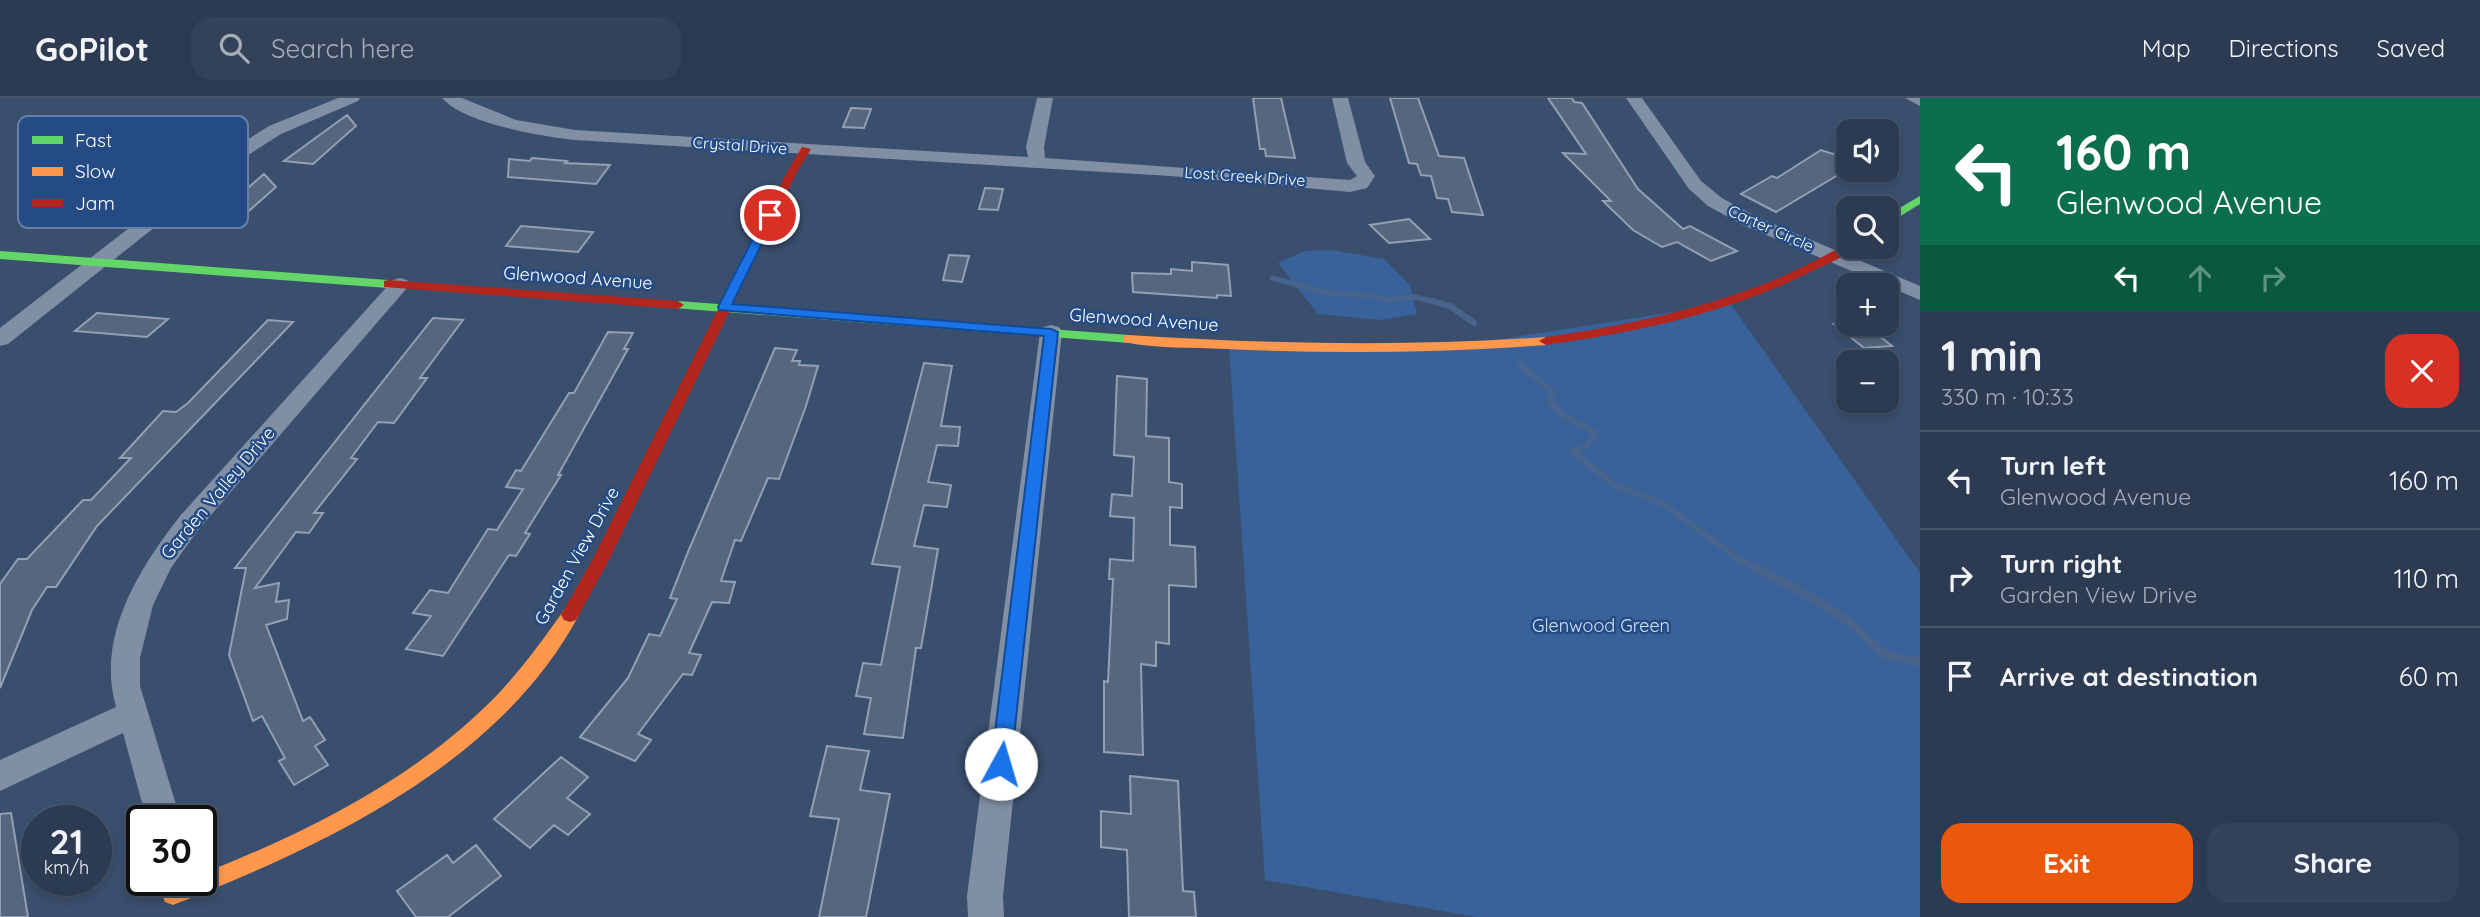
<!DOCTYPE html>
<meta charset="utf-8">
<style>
:root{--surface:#2c3b52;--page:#344259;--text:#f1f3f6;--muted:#a6adb8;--line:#485569;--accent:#ea580c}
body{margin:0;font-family:Quicksand,sans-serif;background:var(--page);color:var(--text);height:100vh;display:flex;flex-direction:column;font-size:26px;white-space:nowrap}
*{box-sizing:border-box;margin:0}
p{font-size:23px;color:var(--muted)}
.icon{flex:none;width:38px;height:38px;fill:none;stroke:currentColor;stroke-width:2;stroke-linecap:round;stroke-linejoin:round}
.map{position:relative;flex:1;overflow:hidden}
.side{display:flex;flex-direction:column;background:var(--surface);width:560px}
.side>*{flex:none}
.hud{background:#0b6e4f;color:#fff;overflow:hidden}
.buttons{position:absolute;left:1836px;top:21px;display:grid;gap:14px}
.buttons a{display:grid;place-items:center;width:63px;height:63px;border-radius:14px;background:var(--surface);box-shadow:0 4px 10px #0003,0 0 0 2px var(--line);font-size:35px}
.speed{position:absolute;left:21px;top:707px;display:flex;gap:14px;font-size:35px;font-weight:700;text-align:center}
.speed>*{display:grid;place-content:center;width:91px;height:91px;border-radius:50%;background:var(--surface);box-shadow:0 4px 10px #0003,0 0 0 2px var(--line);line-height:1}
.speed small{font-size:18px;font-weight:400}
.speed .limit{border:4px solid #111;border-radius:10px;background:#fff;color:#111}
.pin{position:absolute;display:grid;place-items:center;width:60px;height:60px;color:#fff;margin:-30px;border:4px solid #fff;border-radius:50%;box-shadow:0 2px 7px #0007}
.me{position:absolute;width:77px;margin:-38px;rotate:6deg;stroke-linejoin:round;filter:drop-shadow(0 0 5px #0008)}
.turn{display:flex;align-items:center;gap:24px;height:147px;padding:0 21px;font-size:32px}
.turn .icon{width:91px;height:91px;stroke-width:2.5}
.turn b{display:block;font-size:49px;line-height:60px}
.lanes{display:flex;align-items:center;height:66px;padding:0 21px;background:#0003;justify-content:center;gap:35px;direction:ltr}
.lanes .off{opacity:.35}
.round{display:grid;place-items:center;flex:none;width:74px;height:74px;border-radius:21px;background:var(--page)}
.head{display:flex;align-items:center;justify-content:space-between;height:119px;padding:0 21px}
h1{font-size:42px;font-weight:700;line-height:52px}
.action{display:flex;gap:14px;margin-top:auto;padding:14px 21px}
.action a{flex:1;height:80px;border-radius:21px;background:var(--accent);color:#fff;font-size:28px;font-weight:700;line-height:80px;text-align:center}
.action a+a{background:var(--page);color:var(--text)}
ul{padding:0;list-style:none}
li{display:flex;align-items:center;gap:21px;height:98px;padding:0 21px;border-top:2px solid var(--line)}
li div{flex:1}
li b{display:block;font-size:26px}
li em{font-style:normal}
header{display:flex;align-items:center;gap:42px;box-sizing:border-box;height:98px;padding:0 35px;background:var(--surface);border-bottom:2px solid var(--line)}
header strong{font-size:33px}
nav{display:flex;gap:38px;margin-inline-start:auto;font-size:24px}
.search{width:490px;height:63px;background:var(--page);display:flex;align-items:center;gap:18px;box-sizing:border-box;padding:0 24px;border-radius:21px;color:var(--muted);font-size:26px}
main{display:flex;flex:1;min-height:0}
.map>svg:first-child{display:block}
.green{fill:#386299}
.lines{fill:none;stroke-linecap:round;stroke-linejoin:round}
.stream-far2{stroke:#49648c;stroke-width:5}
.stream-far1{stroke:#49648c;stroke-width:6}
.stream{stroke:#49648c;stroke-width:9}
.building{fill:#55667e;stroke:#93a0b2;stroke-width:2}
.street{fill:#808fa4;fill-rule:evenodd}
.fast{fill:#63d668;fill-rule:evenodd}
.slow{fill:#ff974d;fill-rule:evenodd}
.jam{fill:#b3261e;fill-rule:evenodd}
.route{fill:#1a73e8;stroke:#114b97;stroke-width:2}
.labels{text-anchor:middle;stroke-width:5;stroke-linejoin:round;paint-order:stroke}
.far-street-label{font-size:16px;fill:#fff;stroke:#244b84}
.street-label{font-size:18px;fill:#fff;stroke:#244b84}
.park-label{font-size:18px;fill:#d0e1f6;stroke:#244b84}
.key{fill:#244b84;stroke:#6681a9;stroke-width:2}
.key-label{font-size:19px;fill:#fff}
</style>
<header>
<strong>GoPilot</strong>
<div class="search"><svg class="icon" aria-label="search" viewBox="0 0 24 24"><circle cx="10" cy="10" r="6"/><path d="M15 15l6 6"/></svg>Search here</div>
<nav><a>Map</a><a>Directions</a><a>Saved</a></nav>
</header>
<main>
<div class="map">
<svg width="1920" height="819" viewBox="0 0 1920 819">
<rect width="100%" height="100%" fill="#3a4f6e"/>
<path class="green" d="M1331 152 1384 161 1410 187 1417 216 1379 222 1318 216 1278 165 1304 153Z
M1730 205 1920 475V819H1477L1265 782 1229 248 1433 252Z"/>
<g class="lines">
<path class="stream-far2" d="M1272 180 1328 195 1374 198 1388 202 1414 199 1440 205"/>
<path class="stream-far1" d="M1432 203 1450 208 1474 225
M1519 266 1553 294 1550 303 1561 316 1595 335 1587 348 1572 354 1615 387 1662 405 1738 461 1757 471"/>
<path class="stream" d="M1754 469 1812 500 1849 524 1885 557 1920 564"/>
</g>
<path class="building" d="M1253 0H1281L1295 60 1266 58 1265 51H1260Z
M1390 0H1418L1439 58 1464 60 1483 117 1452 114 1448 101 1437 100 1431 78 1421 77 1417 66 1409 65Z
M1548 0H1572L1574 4 1582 5 1638 91 1683 131 1690 128 1737 153 1711 163 1677 144 1662 149 1633 132 1603 103H1611L1563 55 1586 56Z
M851 10 871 11 864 30 843 29Z
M347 17 356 28 313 66 284 63Z
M1848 46V71L1776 114 1741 96 1772 78 1777 80 1821 52 1833 56Z
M532 60 567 63 565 65 610 67 596 86 508 79 509 61 530 63Z
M264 76 276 89 233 127 207 125Z
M985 90 1003 91 998 112 979 111Z
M1409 121 1430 141 1389 145 1370 127Z
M521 128 593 134 578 154 506 148Z
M949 157 969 158 962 184 943 182Z
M1192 164 1228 167 1231 198 1217 197V200L1133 194 1132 175 1171 176V171L1192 173Z
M97 215 168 221 147 239 75 233Z
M433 220 463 222 420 280H427L394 325 378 324 351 360 357 361 314 415H323L309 435 296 434 255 490 279 485 276 504 289 502 287 521 266 527 303 623 310 619 325 642 315 648 328 667 294 687 279 663 285 660 262 618 253 623 229 557 246 470H235Z
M268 222 293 224 97 428 56 489H47L32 512 0 590V486L18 461H27L83 402H91L131 360H120L163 313 176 314 188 305Z
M1834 226H1864L1892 248 1864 250Z
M608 234 633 235 624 251H628L558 377H561L525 435 530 436 516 458 509 457 443 558 406 551 431 518 413 515 430 492 448 495 488 431 497 432 523 391 506 389 516 372 521 373 569 295H574Z
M775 250 797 252 792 263H800L799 267 818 268 806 308 779 381 768 380 741 443 735 442 721 483 735 484 729 505 712 504 689 555 701 557 692 577 683 576 638 636 651 642 635 663 580 639 628 580 649 536 660 538 677 501 670 500 688 454Z
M924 265 952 268 941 328 960 329 958 348 937 347 928 384 951 387 947 409 924 407 914 448 938 451 921 550H916L903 640 864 636 871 600 856 598 863 565 881 567 900 469 872 466Z
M1117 278 1147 281 1146 338 1169 340V384L1182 386V410L1170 409V447L1195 449 1196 489 1169 487V546L1156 544V568L1141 566 1143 657 1104 654V583L1108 584 1113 481H1109L1110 461 1133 463 1134 420 1110 418 1112 396 1132 398 1134 359 1114 357Z
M827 648 869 653 860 692 890 696 866 819H819L839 721 810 718Z
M561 659 588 679 567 700 590 716 568 737 554 727 530 750 494 721Z
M1130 678 1178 683 1183 793 1194 794 1196 819H1129L1127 752 1101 749V713L1131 716Z
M11 715 28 819H0V716Z
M476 747 501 778 448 819H416L397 793 447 757 453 765Z"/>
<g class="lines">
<path class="street" d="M338 0H360L358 3 281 36 234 66 8 246 0 248V230L222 58 269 28Z
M442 0H462L516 22 575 32 1028 59 1026 49 1037 0H1053L1044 49 1045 60 1350 82 1357 78 1347 65 1332 0H1348L1365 64 1375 78 1367 90 1350 94 1171 78 575 42C541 38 465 26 442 0Z
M1626 0H1642L1701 83 1722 100 1757 119 1920 188V202L1743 127 1708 108 1689 91Z
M1905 0H1920V8Z
M400 180 407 182 410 186 407 190 198 432 171 470 153 507 140 560V588L181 723H147L123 635 0 693V662L116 609C96 539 138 472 180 418L393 182Z
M1051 227 1059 229 1062 234 1003 798 1004 819H968L967 798 1040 234 1043 229Z"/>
<path class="fast" d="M1920 98V106L1886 127V118Z
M0 153 388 182 394 186 388 190 0 161Z
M678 203 1129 237 1136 241 1129 245 673 210 672 207Z"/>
<path class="slow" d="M1129 237C1268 246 1407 249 1546 239L1553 243 1546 247C1439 255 1332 256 1226 251 1193 249 1156 251 1124 244V238Z
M570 510 576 512 579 517C499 667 323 748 173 807L165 804 162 797 165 790 184 782H201V776C303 736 407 685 486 608 516 579 540 546 564 512Z"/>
<path class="jam" d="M802 49 811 51 797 74 610 460 576 522 570 524 564 522 561 517 594 459 787 74Z
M1846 146 1856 149C1845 159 1827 166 1814 172 1731 215 1638 234 1546 247L1539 243 1546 239C1624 228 1700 212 1774 182 1799 172 1822 159 1846 146Z
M388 182 678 203 684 207 678 211 384 189V183Z"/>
</g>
<path class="route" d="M766 115 776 117 732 206 1051 231 1058 234 1011 666 1008 672 1001 674 994 672 991 666 1044 238 719 212 718 209Z"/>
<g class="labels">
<g class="far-street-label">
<text transform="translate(740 47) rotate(4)" y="6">Crystal Drive</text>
<text transform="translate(1245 78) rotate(4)" y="6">Lost Creek Drive</text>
<text transform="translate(1771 130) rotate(24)" y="6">Carter Circle</text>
</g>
<g class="street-label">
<text transform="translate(578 180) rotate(4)" y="6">Glenwood Avenue</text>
<text transform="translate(1144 222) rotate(4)" y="6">Glenwood Avenue</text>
<text transform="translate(218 395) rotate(-50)" y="6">Garden Valley Drive</text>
<text transform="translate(577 458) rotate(-61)" y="6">Garden View Drive</text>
</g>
<g class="park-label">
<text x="1601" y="534">Glenwood Green</text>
</g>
</g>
<rect x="18" y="18" width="230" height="112" rx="10" class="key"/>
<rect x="32" y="38" width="31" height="8" fill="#63d668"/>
<rect x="32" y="69" width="31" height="9" fill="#ff974d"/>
<rect x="32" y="101" width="31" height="8" fill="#b3261e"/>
<g class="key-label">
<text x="75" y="49">Fast</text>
<text x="75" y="80">Slow</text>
<text x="75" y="112">Jam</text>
</g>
</svg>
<div class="buttons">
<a><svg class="icon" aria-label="sound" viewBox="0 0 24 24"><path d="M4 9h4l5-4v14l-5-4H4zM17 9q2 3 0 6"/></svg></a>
<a><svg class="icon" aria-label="search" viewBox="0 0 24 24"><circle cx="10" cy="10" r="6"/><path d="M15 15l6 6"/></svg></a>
<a>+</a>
<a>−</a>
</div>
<div class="speed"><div>21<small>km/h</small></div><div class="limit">30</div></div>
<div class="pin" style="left:770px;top:117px;background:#d93025"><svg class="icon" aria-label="arrive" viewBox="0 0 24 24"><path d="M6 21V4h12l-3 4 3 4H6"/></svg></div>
<svg class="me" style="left:1001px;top:666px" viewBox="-20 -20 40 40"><circle r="19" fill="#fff"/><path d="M0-13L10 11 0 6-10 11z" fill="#1a73e8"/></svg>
</div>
<section class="side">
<div class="hud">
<div class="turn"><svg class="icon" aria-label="left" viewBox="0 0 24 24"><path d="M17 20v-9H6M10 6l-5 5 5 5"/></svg><div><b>160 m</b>Glenwood Avenue</div></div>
<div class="lanes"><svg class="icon" aria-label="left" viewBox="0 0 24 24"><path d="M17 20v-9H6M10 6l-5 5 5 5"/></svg><svg class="icon off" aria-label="ahead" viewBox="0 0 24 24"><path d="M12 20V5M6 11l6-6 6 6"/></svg><svg class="icon off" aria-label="right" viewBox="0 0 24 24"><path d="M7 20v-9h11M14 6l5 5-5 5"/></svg></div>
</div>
<div class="head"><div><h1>1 min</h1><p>330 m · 10:33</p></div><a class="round" style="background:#d93025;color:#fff"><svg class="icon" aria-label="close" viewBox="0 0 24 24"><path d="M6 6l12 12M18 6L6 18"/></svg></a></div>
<ul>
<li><svg class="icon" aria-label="left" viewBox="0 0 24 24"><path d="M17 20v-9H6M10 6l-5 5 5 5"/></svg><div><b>Turn left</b><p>Glenwood Avenue</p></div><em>160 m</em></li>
<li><svg class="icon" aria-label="right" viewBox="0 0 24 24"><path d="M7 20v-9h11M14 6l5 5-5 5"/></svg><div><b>Turn right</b><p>Garden View Drive</p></div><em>110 m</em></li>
<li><svg class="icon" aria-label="arrive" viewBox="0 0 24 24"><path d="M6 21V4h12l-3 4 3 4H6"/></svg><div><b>Arrive at destination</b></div><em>60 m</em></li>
</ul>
<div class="action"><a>Exit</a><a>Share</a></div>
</section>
</main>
